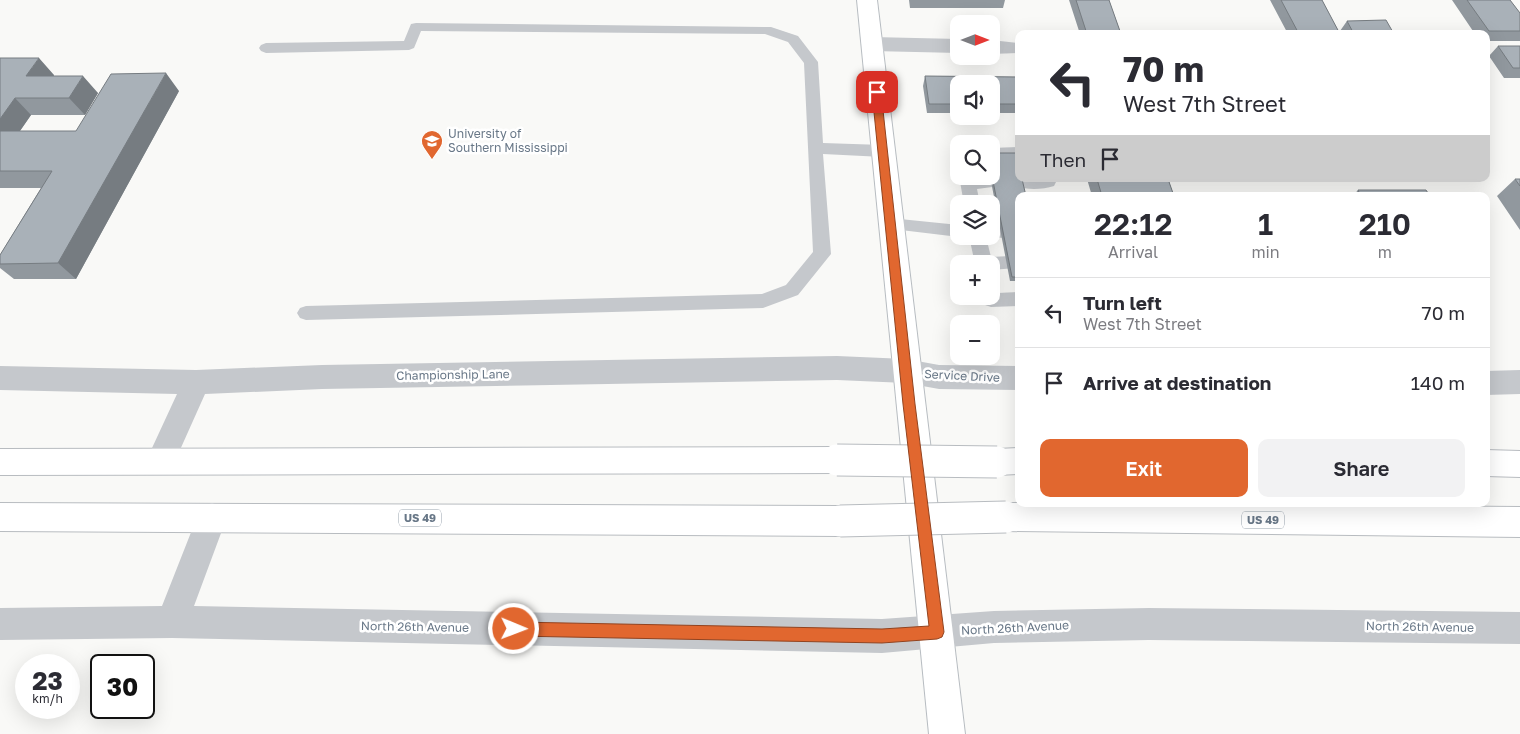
<!DOCTYPE html>
<meta charset="utf-8">
<style>
:root{--surface:#fff;--page:#f2f2f3;--text:#2b2b33;--muted:#7c7c81;--line:#e1e1e2;--accent:#e1672f}
body{margin:0;font-family:"Golos Text",sans-serif;background:var(--page);color:var(--text);height:100vh;display:flex;flex-direction:column;font-size:19px;white-space:nowrap}
*{box-sizing:border-box;margin:0}
p{font-size:16px;color:var(--muted)}
.icon{flex:none;width:28px;height:28px;fill:none;stroke:currentColor;stroke-width:2;stroke-linecap:round;stroke-linejoin:round}
.map{position:relative;flex:1;overflow:hidden}
.side{position:absolute;left:1015px;top:192px;width:475px;height:315px;display:flex;flex-direction:column;background:var(--surface);border-radius:10px;box-shadow:0 5px 20px #0002}
.side>*{flex:none}
.banner{position:absolute;left:1015px;top:30px;width:475px;height:152px;border-radius:10px;box-shadow:0 5px 20px #0002;background:#fff;color:var(--text);overflow:hidden}
.needle{width:32px;rotate:90deg}
.buttons{position:absolute;left:950px;top:15px;display:grid;gap:10px}
.buttons a{display:grid;place-items:center;width:50px;height:50px;border-radius:10px;background:var(--surface);box-shadow:0 5px 20px #0002;font-size:25px}
.speed{position:absolute;left:15px;top:654px;display:flex;gap:10px;font-size:25px;font-weight:700;text-align:center}
.speed>*{display:grid;place-content:center;width:65px;height:65px;border-radius:50%;background:var(--surface);box-shadow:0 5px 20px #0002;line-height:1}
.speed small{font-size:12px;font-weight:400}
.speed .limit{border:2px solid #111;border-radius:8px;background:#fff;color:#111}
.pin{position:absolute;display:grid;place-items:center;width:42px;height:42px;color:#fff;margin:-21px;border-radius:10px;box-shadow:0 2px 8px #0006}
.me{position:absolute;width:55px;margin:-28px;rotate:91deg;stroke-linejoin:round;filter:drop-shadow(0 0 4px #0008)}
.turn{display:flex;align-items:center;gap:18px;height:105px;padding:0 25px;font-size:22px}
.turn .icon{width:65px;height:65px;stroke-width:2.5}
.turn b{display:block;font-size:35px;line-height:42px}
.then{display:flex;align-items:center;height:48px;padding:0 25px;background:#0003;gap:10px;font-size:19px}
.eta{display:flex;justify-content:space-evenly;align-items:center;height:85px;text-align:center}
.eta b{font-size:30px;font-weight:600;line-height:35px}
.primary-button{display:flex;gap:10px;margin-top:auto;padding:10px 25px}
.primary-button a{flex:1;height:58px;border-radius:10px;background:var(--accent);color:#fff;font-size:20px;font-weight:600;line-height:58px;text-align:center}
.primary-button a+a{background:var(--page);color:var(--text)}
ul{padding:0;list-style:none}
li{display:flex;align-items:center;gap:15px;height:70px;padding:0 25px;border-top:1px solid var(--line)}
li div{flex:1}
li b{display:block;font-size:19px}
li em{font-style:normal}
.map>svg:first-child{display:block}
.lines{fill:none;stroke-linecap:round;stroke-linejoin:round}
.secondary-casing{stroke:#b7bcc1;stroke-width:2}
.primary-casing{stroke:#b8bcc0;stroke-width:2}
.service{fill:#c5c8cc;fill-rule:evenodd}
.minor{fill:#c5c8cc;fill-rule:evenodd}
.secondary{fill:#fff;fill-rule:evenodd}
.primary{fill:#fff;fill-rule:evenodd}
.primary-bridge-casing{stroke:#b8bcc0;stroke-width:33;stroke-linecap:butt}
.primary-bridge{stroke:#fff;stroke-width:31}
.wall{fill:#91989e}
.shaded-wall{fill:#767c81}
.building{fill:#a9b1b8;stroke:#767c81}
.route{fill:#e1672f;stroke:#92431f}
.labels{text-anchor:middle;stroke-width:5;stroke-linejoin:round;paint-order:stroke}
.shield{fill:#fff;stroke:#95a0ab;stroke-width:1}
.shield-label{font-size:11px;font-weight:bold;fill:#687787}
.poi-label{font-size:12px;fill:#687787;stroke:#fff;text-anchor:start}
.street-label{font-size:12px;fill:#687787;stroke:#fff}
</style>
<div class="map">
<svg width="1520" height="734" viewBox="0 0 1520 734">
<rect width="100%" height="100%" fill="#f9f9f7"/>
<g class="lines">
<g class="secondary-casing">
<path id="secondary" d="M857 0H877L965 734H929Z"/>
</g>
<g class="primary-casing">
<path id="primary" d="M837 447 847 451 852 460 847 469 837 473 0 475V449Z
M1019 448V474L997 475 987 471 982 462 987 453 997 449Z
M1486 450 1520 451V477L1486 476Z
M0 503 840 506 851 511 855 521 851 531 840 536 0 531Z
M1006 503 1520 507V537L1006 531 995 527 991 517 995 507Z"/>
</g>
<path class="service" d="M416 23 771 27 798 36 818 62 823 143 883 145 889 147 891 151 889 155 883 157 823 154 831 254 798 295 763 308 306 320 300 318 297 313 300 308 306 306 762 294 786 285 813 252 804 63 788 42 765 34 421 31 414 48 409 50 266 53 261 51 259 48 261 45 266 43 404 41 411 24Z
M1019 147V159L991 160V148Z
M959 176 1000 178 1002 182 1000 186 977 189 980 204H964Z
M1019 177V179H1054L1056 182 1054 186C1042 190 1026 190 1014 186L1012 182 1014 178Z
M998 203 1004 205 1006 209 1004 213 991 216V204Z
M890 218 959 225V236H963L959 237 884 228 882 224 884 220Z
M991 226 1011 227 1013 232 1011 237 1005 238 986 237 991 257 1010 256 1016 258 1019 263 1016 268 991 270V264H975L969 236H991Z
M991 289 998 293 1019 292V306L991 307 985 305 982 296H991Z"/>
<path class="minor" d="M872 37 959 39V53L872 51 865 49 862 44 865 39Z
M991 40 1019 43V53L991 54Z
M837 356 906 359 939 365 1019 366V390L939 389 906 383 837 380 322 389 205 394 171 470 161 474 151 470 146 461 177 394 0 390V366L196 370 322 365Z
M1520 370V394L1486 395V371Z
M212 503 223 507 227 517 194 606 882 619 994 611 1149 608 1520 612V644L1149 640 994 643 882 653 172 638 0 640V608L162 606 201 507Z"/>
<use href="#secondary" class="secondary"/>
<use href="#primary" class="primary"/>
<g class="primary-bridge-casing">
<path id="primary-bridge" d="M837 460 997 462
M840 521 1006 517"/>
</g>
<use href="#primary-bridge" class="primary-bridge"/>
</g>
<path class="wall" d="M909 0H1005L1003 8H910Z
M1069 0H1109L1121 34H1080Z
M1270 0H1322L1340 34H1288Z
M1452 0H1510L1520 13V41H1486V34H1475Z
M1347 21 1394 34H1341L1340 31Z
M1498 46H1520V78H1504L1489 56Z
M0 58 54 75V76L98 93 85 115H31L20 131H76L179 91 76 279H14L0 268V255L41 188H0Z
M925 76 1019 77V113H991V84H959V113H927L923 86Z
M991 153 1019 196V281H1010L990 176H991Z
M1087 179H1168L1174 196H1092Z
M1515 179H1520V230L1497 196Z
M1358 190 1430 196H1353Z"/>
<path class="shaded-wall" d="M39 58 54 75 42 94 26 76Z
M166 73 179 91 76 279 58 263Z
M83 76 98 93 85 115 69 98Z
M15 98 31 115 8 148 0 140V119Z"/>
<path class="building" d="M1076 0H1109L1121 34H1087Z
M1281 0H1322L1340 34H1299Z
M1467 0H1510L1520 13V31H1489Z
M1386 20 1394 34H1354L1347 21Z
M1498 46H1520V68H1513Z
M0 58H39L26 76H83L69 98H15L0 119Z
M166 73 58 263 0 264V255L52 171H0V131H76L111 74Z
M925 76 1019 77V104H991V84H959V104H929Z
M991 153H1016L1019 163V179H1022L1026 196H1019V277H1012L991 171Z
M1097 179H1168L1174 196H1102Z
M1515 179H1520V186Z
M1358 190H1426L1430 196H1361Z"/>
<path class="route" d="M877 89 881 92 915 404 944 632 942 637 937 639 882 643 514 636 509 634 507 629 509 624 514 622 882 629 929 626 903 404 872 92Z"/>
<defs>
<g id="university-pin" transform="scale(1.125)"><path d="M0 17L-7.5 6A9.5 9.5 0 1 1 7.5 6Z" fill="#e1672f" stroke="#fff"/><path d="M0-5L7-2L0 1L-7-2ZM-4 1L0 2.5L4 1V4Q0 6-4 4Z" fill="#fff"/></g>
</defs>
<g fill-rule="evenodd">
<use href="#university-pin" x="432" y="141"/>
</g>
<g class="labels">
<g class="shield">
<rect x="399" y="509.5" width="42" height="17" rx="4"/>
<rect x="1242" y="511.5" width="42" height="17" rx="4"/>
</g>
<g class="shield-label">
<text x="420" y="522">US 49</text>
<text x="1263" y="524">US 49</text>
</g>
<g class="poi-label">
<text x="448" y="138">University of<tspan x="448" dy="14">Southern Mississippi</tspan></text>
</g>
<g class="street-label">
<text transform="translate(453 375) rotate(-1)" y="4">Championship Lane</text>
<text transform="translate(962 376) rotate(3)" y="4">Service Drive</text>
<text transform="translate(415 627) rotate(1)" y="4">North 26th Avenue</text>
<text transform="translate(1420 627) rotate(1)" y="4">North 26th Avenue</text>
<text transform="translate(1015 628) rotate(-3)" y="4">North 26th Avenue</text>
</g>
</g>
</svg>
<div class="buttons">
<a><svg class="needle" viewBox="-14 -14 28 28"><path d="M0-13l5 13h-10z" fill="#e53935"/><path d="M0 13l5-13h-10z" fill="#7c7c81"/></svg></a>
<a><svg class="icon" aria-label="sound" viewBox="0 0 24 24"><path d="M4 9h4l5-4v14l-5-4H4zM17 9q2 3 0 6"/></svg></a>
<a><svg class="icon" aria-label="search" viewBox="0 0 24 24"><circle cx="10" cy="10" r="6"/><path d="M15 15l6 6"/></svg></a>
<a><svg class="icon" aria-label="layers" viewBox="0 0 24 24"><path d="M12 4l9 5-9 5-9-5zM3 14l9 5 9-5"/></svg></a>
<a>+</a>
<a>−</a>
</div>
<div class="speed"><div>23<small>km/h</small></div><div class="limit">30</div></div>
<div class="pin" style="left:877px;top:92px;background:#d93025"><svg class="icon" aria-label="arrive" viewBox="0 0 24 24"><path d="M6 21V4h12l-3 4 3 4H6"/></svg></div>
<svg class="me" style="left:514px;top:629px" viewBox="-20 -20 40 40"><circle r="17" fill="#e1672f" stroke="#fff" stroke-width="3"/><path d="M0-11L8 9 0 5-8 9z" fill="#fff"/></svg>
<div class="banner">
<div class="turn"><svg class="icon" aria-label="left" viewBox="0 0 24 24"><path d="M17 20v-9H6M10 6l-5 5 5 5"/></svg><div><b>70 m</b>West 7th Street</div></div>
<div class="then">Then<svg class="icon" aria-label="arrive" viewBox="0 0 24 24"><path d="M6 21V4h12l-3 4 3 4H6"/></svg></div>
</div>
<section class="side">
<div class="eta">
<div><b>22:12</b><p>Arrival</p></div>
<div><b>1</b><p>min</p></div>
<div><b>210</b><p>m</p></div>
</div>
<ul>
<li><svg class="icon" aria-label="left" viewBox="0 0 24 24"><path d="M17 20v-9H6M10 6l-5 5 5 5"/></svg><div><b>Turn left</b><p>West 7th Street</p></div><em>70 m</em></li>
<li><svg class="icon" aria-label="arrive" viewBox="0 0 24 24"><path d="M6 21V4h12l-3 4 3 4H6"/></svg><div><b>Arrive at destination</b></div><em>140 m</em></li>
</ul>
<div class="primary-button"><a>Exit</a><a>Share</a></div>
</section>
</div>
